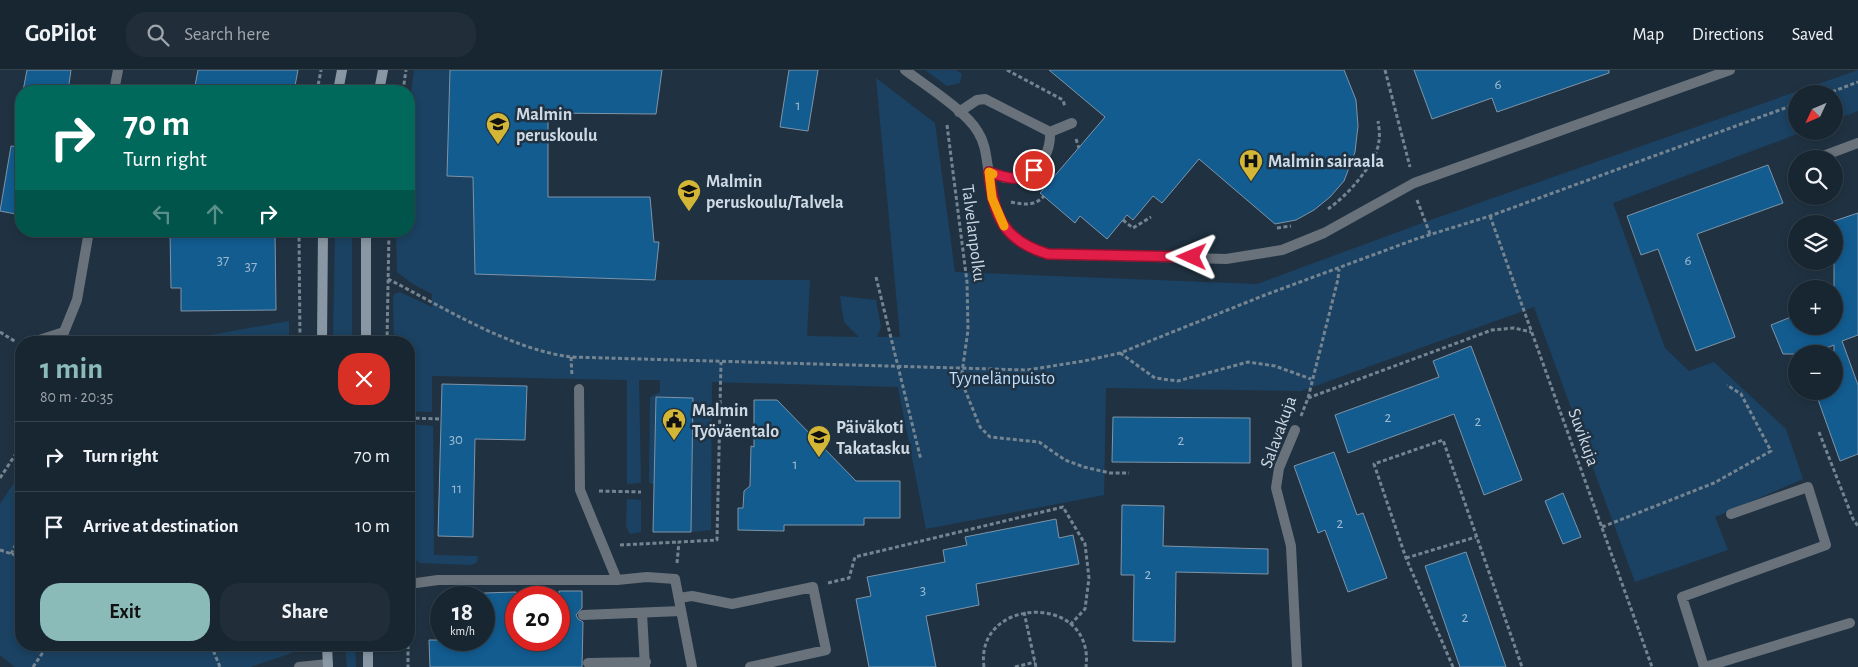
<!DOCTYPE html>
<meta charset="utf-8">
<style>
:root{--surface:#182632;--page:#212e3a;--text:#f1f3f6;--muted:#9fa5ac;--line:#36434d;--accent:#8bbbb9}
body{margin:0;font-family:"Alegreya Sans",sans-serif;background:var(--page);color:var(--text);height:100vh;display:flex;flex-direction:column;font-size:19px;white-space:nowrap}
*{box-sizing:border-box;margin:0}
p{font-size:16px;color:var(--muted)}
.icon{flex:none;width:28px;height:28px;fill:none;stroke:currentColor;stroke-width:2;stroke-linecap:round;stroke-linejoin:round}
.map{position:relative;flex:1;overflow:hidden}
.side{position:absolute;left:15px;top:266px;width:400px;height:315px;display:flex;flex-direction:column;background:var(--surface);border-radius:20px;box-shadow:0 2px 8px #0003,0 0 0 1px var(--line)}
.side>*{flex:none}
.banner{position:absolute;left:15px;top:15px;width:400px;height:152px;border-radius:20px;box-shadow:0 2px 8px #0003,0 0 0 1px var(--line);background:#00695c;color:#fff;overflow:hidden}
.needle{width:32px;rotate:226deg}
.fabs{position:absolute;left:1788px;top:15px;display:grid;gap:10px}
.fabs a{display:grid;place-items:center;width:55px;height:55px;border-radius:50%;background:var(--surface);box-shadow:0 2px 8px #0003,0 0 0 1px var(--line);font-size:25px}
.speed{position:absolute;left:430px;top:516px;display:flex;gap:10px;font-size:25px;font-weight:700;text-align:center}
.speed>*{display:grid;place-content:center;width:65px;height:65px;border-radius:50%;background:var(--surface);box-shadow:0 2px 8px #0003,0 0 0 1px var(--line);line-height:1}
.speed small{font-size:12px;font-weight:400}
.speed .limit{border:8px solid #d22;background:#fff;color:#111}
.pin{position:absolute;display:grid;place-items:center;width:42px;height:42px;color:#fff;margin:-21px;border:2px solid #fff;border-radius:50%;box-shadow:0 1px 5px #0007}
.me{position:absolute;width:55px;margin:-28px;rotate:271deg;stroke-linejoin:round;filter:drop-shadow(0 0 4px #0008)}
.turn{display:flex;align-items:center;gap:18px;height:105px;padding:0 25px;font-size:22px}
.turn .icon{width:65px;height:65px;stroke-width:2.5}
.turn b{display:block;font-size:35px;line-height:42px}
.lanes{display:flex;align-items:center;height:48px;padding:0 25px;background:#0003;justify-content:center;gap:25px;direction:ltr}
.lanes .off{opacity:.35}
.round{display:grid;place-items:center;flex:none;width:52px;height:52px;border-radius:20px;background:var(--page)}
.overview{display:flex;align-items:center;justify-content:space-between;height:85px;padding:0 25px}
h1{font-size:30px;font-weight:700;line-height:38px;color:var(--accent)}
.action{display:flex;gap:10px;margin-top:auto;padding:10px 25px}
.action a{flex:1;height:58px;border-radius:20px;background:var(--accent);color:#111;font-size:20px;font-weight:700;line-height:58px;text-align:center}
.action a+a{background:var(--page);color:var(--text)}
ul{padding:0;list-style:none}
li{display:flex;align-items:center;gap:15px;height:70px;padding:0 25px;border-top:1px solid var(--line)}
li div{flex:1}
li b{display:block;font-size:19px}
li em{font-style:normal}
header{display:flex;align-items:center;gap:30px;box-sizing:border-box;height:70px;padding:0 25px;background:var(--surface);border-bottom:1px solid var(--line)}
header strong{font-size:24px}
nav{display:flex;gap:28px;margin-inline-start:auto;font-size:18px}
.search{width:350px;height:45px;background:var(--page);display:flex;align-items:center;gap:12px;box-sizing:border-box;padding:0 18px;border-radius:20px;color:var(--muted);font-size:19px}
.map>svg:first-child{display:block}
.green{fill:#1b4262}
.building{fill:#125c90;stroke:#7f94a7}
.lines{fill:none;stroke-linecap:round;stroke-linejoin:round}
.path{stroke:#758491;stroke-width:3;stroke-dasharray:4 2.5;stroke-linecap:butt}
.service{stroke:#69727b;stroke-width:10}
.minor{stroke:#69727b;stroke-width:10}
.secondary{stroke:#8997a4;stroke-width:10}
.route-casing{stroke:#92132f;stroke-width:12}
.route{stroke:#e11d48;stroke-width:9}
.slow{stroke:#f59e0b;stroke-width:9}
.labels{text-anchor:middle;stroke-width:5;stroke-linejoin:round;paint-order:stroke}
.number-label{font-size:15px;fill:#9fbace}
.poi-label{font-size:18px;font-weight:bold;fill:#ced9e3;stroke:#203242;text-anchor:start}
.street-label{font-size:18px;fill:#ced9e3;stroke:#203242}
.park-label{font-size:18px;fill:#bee0ff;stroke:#203242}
</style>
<header>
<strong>GoPilot</strong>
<div class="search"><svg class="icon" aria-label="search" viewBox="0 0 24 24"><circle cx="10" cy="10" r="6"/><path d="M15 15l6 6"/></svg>Search here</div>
<nav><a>Map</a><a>Directions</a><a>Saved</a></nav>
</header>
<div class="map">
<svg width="1858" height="597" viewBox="0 0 1858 597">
<rect width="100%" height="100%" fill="#203242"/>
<path class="green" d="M414 0H450L447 106 473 107 475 203 655 210H810L807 266 859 267 844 252 840 226 876 230 881 257 877 267H900L876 8 935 53 955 202 1257 214 1425 152 1858 0V41L1834 50V24H1796V61H1805L1613 133 1665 278 1689 301 1714 292 1786 359 1803 409 1715 447 1728 480 1635 512 1534 237 1301 321 1106 318 1104 425 926 459 898 317 712 312 711 460 691 462 693 328H656L654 414 649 413 650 327 660 322V310H639L641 413 627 414V310L432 306V342L409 341V272H394L393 228 394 224 400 222 432 237V224L413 214 397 202 396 161H409V37Z
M925 0H956L962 4 960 13 947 16Z
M335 161H352V272H333Z
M289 251V272H171Z
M409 354 433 356 434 485 478 486 477 492 472 495 420 493 411 487 409 474Z
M21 402V575H292V583L250 597H15L0 585V434Z
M627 429 641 430V462L630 464 626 456Z
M345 575H355L356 597H347Z"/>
<path class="building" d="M27 0H71L68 21H23Z
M198 0H298L294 21H194Z
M450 0H662L656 44 548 43V127H650L654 172H659L655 210 475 204 473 107 447 106Z
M789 0H818L808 61 780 57Z
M1049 0H1344L1356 30 1358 56 1355 82 1344 111 1330 127 1314 140 1296 150 1275 154 1199 89 1162 133 1153 126 1133 150 1127 145 1107 169 1080 146 1075 153 1040 123 1105 47Z
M1414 0H1609V3L1497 42 1492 28 1432 49Z
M11 76 21 77V145L0 141Z
M1768 95 1783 133 1697 164 1735 267 1696 281 1658 179 1641 185 1627 146Z
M1858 143V265L1842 271 1858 315V384L1840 391 1815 321H1834V275L1811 284H1783L1771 255 1796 245V256H1834V151Z
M170 161H275L276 240 181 241V218H171Z
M1471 276 1522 410 1484 425 1454 344 1348 383 1335 345 1439 307 1433 291Z
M442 314 527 316 525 370 475 369 473 467 438 466Z
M656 327 693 328 691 462H653Z
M754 330H777L856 411H900V448H864V455H784V461L738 460V438H743L744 421 750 416 751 376 754 377Z
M1113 347 1250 348V393L1112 392Z
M1334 382 1357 445 1363 443 1387 508 1348 522 1325 460 1318 463 1294 396Z
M1563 423 1581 467 1563 474 1545 431Z
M1122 435 1164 436 1163 476 1268 479V504L1176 502 1175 572 1133 571 1134 505H1121Z
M1056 449 1059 468 1073 465 1079 494 976 514 979 535 926 546 936 597H869L856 529 871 526 867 507 945 492 943 480 967 475 965 467Z
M1466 482 1506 597H1460L1425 496Z
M559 521H582V538L576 545 578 549 583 552 582 597H430L429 570H484V523L516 522V570H559Z"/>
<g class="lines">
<path class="path" d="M1007 0 1063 30 1065 37
M1385 0 1410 97
M317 21 321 0
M403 21 406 0
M1826 24 1858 12
M947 55 967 212 968 260 961 310 980 357 990 367 1039 372 1065 390 1084 397 1110 403H1129
M1076 69 1079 78
M1417 130 1430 164
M1011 132C1024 135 1035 136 1044 126
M1328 139C1346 127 1377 93 1379 71 1380 65 1379 57 1378 51
M1490 146 1652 597
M1123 150 1133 158 1151 147
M1277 158 1291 156
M299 161 300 272
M876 207 921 390
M388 209C443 237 509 279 571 287L1027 300 1084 291 1120 283 1265 225 1416 169 1490 146 1796 34
M0 262 16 272
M387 272 389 161
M1120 283 1155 308 1178 311 1248 292 1275 296 1311 309
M571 287 572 306
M1308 328 1492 260 1514 258 1531 262
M1301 346 1308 328 1338 209 1339 199
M409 348 441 349
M1819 362 1853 449 1858 456
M0 408 21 376
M599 421 641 422
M1602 457 1714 413 1771 381 1741 324 1727 315
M620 475 679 472
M0 480 21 487
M11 484 21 464
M1406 488 1476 467
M677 493 679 472 717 470 721 292
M828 513 849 508 855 487 1063 437 1085 474 1089 508 1085 539 1070 555
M1024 542 1036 597
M211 575 220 597
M408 575V597
M33 597 48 575
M984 597C974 526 1095 522 1086 597
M1015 597 1035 592
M1453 597 1406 488 1374 394 1443 370 1522 597"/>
<path class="service" d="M905 0C925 15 966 41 978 62 985 73 986 85 988 98 994 143 1000 170 1048 184L1226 189 1282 180 1324 163 1414 113 1730 0
M959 42 977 30 985 29 1050 62
M1815 89 1858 73
M989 102 1005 108 1027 106C1042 94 1051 82 1050 62L1072 53
M33 272 64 262
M1295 360 1279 398 1276 418 1291 476 1297 597
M409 514 438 510H617L580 420 579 319
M679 528 692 526 732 534 813 517 826 580 750 597
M642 543 645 597
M583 545 681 541
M588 593 646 592
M299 597 328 594
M1704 597 1682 527 1826 475 1808 417 1731 444
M1705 597 1850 553"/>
<path class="minor" d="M114 21 118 0
M64 262 77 230 89 161
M617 510 647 507 675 509 692 597"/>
<path class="secondary" d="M338 21 342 0
M379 21 383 0
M322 272 323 161
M366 272V161
M327 575 328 597
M368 575V597"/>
</g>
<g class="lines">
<g class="route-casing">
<path id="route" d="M1034 100C1020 113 1006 108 989 102 993 146 1004 171 1048 184L1192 187"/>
</g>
<use href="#route" class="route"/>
<path class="slow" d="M993 104 989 102 992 128 1004 156"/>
</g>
<defs>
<g id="school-pin" transform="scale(1.25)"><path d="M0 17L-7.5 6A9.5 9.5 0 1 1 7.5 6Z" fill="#d3b635" stroke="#203242"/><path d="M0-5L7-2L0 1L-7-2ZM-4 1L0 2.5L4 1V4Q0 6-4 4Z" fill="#111"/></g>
<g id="hospital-pin" transform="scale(1.25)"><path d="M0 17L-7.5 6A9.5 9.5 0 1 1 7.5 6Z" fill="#d3b635" stroke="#203242"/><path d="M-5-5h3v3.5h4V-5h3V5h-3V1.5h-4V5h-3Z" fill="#111"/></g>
<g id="civic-pin" transform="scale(1.25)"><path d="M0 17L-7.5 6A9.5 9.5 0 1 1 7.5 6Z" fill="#d3b635" stroke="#203242"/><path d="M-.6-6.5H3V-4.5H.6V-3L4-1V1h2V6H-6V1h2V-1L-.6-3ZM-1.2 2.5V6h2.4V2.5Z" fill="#111"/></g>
</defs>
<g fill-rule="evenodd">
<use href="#school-pin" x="498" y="54"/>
<use href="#hospital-pin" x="1251" y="91"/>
<use href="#school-pin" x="689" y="121"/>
<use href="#civic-pin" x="674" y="350"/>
<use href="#school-pin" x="819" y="367"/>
</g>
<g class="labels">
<g class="number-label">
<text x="1498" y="19">6</text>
<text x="798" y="40">1</text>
<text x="223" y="195">37</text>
<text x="1688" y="195">6</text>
<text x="251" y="201">37</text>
<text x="1388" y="352">2</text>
<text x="1478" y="356">2</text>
<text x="456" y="374">30</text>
<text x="1181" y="375">2</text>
<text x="795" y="399">1</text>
<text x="457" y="423">11</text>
<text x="1340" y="458">2</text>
<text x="1148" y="509">2</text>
<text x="923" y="525">3</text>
<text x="1465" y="552">2</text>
</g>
<g class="poi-label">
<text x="516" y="50">Malmin<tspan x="516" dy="21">peruskoulu</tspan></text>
<text x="1268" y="97">Malmin sairaala</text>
<text x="706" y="117">Malmin<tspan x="706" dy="21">peruskoulu/Talvela</tspan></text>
<text x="692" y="346">Malmin<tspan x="692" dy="21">Työväentalo</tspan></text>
<text x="836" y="363">Päiväkoti<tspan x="836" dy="21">Takatasku</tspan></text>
</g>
<g class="street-label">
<text transform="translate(974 163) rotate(83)" y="6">Talvelanpolku</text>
<text transform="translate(1278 362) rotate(-70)" y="6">Salavakuja</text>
<text transform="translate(1584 367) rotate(70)" y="6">Suvikuja</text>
</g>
<g class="park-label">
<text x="1002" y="314">Tyynelänpuisto</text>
</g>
</g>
</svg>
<div class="fabs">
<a><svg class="needle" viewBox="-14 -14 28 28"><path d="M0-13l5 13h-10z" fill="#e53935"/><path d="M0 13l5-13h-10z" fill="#9fa5ac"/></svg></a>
<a><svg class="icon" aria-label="search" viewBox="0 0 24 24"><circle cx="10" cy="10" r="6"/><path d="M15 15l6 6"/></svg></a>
<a><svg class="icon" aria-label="layers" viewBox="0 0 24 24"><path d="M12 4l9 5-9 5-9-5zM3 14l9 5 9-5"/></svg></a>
<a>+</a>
<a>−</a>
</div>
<div class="speed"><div>18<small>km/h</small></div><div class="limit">20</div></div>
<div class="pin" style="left:1034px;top:100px;background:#d93025"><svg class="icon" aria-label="arrive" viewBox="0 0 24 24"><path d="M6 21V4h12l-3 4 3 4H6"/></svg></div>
<svg class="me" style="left:1192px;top:187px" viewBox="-20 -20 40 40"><path d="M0-17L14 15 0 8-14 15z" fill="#e11d48" stroke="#fff" stroke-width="4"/></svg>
<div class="banner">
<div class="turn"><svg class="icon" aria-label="right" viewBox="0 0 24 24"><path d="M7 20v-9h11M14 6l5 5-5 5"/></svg><div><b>70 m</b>Turn right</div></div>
<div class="lanes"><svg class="icon off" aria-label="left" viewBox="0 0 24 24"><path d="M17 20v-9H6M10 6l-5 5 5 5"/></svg><svg class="icon off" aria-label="ahead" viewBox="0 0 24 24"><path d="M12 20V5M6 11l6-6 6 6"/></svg><svg class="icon" aria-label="right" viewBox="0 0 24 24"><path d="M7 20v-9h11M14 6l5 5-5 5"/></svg></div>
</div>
<section class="side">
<div class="overview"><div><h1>1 min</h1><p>80 m · 20:35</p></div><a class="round" style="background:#d93025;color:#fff"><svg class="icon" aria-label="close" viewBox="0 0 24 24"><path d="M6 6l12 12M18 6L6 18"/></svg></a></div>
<ul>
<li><svg class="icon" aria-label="right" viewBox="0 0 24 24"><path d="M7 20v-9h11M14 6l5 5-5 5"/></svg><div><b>Turn right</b></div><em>70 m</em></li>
<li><svg class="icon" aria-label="arrive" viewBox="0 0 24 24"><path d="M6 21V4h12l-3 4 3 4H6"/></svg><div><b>Arrive at destination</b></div><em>10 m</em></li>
</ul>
<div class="action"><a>Exit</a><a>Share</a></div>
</section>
</div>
